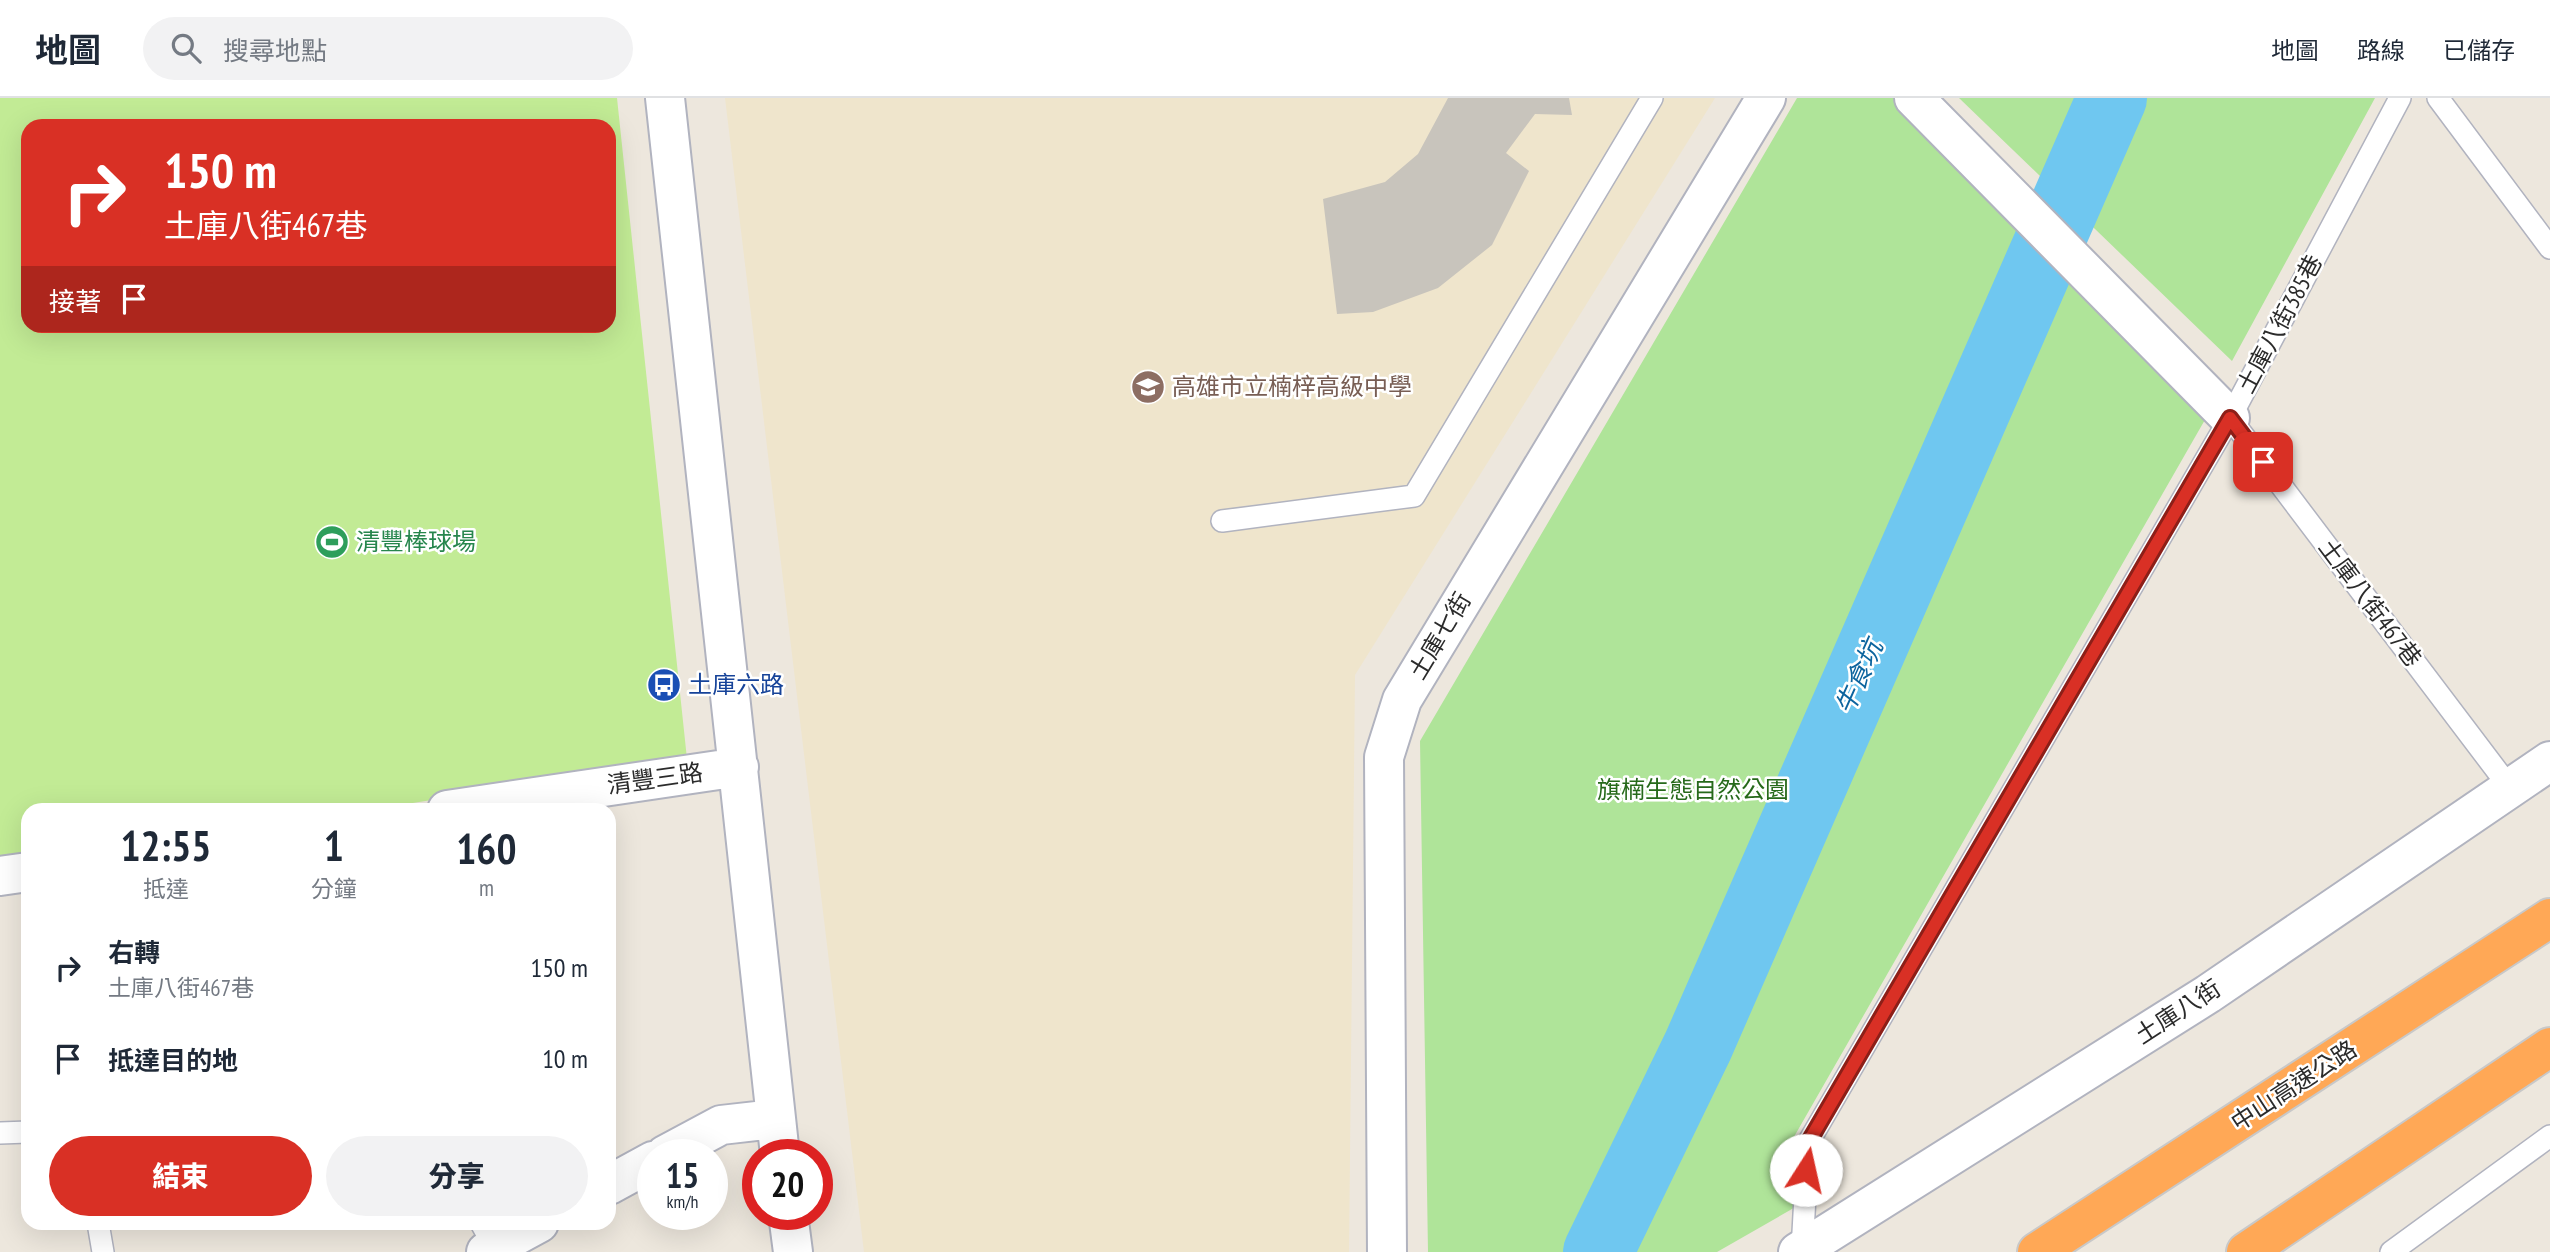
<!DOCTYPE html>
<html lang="zh-TW">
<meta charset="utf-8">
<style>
:root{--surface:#fff;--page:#f2f2f3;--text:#1f2937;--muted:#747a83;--line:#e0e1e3;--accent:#d93025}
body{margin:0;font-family:"PT Sans Narrow","Noto Sans TC",sans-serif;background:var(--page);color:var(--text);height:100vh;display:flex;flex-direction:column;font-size:26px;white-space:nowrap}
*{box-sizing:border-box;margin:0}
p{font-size:23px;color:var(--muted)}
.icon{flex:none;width:38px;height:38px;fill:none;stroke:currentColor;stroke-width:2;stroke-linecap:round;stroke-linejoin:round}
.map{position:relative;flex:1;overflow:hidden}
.side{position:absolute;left:21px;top:705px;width:595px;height:427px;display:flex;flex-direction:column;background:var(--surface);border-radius:21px;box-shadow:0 7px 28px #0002}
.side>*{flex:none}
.guide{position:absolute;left:21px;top:21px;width:595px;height:214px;border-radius:21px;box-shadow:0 7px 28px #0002;background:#d93025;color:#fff;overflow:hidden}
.speed{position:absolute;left:637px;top:1041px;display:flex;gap:14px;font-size:35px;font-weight:700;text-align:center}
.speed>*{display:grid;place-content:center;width:91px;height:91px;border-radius:50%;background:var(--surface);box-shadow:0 7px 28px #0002;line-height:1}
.speed small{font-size:18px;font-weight:400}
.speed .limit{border:10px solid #d22;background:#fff;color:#111}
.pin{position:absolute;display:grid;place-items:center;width:60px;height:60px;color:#fff;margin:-30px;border-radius:14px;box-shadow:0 4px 10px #0006}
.me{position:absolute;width:77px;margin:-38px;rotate:10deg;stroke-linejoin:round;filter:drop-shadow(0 0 5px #0008)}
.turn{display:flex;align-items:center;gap:24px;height:147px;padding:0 28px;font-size:32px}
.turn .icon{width:91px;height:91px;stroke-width:2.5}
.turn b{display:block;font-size:49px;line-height:60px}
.then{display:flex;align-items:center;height:66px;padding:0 28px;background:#0003;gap:14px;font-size:26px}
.eta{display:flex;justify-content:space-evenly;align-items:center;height:119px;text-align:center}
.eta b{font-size:42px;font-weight:800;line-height:49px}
.cta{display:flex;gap:14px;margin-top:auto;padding:14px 28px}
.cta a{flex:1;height:80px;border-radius:42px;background:var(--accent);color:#fff;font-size:28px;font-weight:800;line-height:80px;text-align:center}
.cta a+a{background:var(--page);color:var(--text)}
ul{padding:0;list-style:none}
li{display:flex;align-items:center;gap:21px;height:91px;padding:0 28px}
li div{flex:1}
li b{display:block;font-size:26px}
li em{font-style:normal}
header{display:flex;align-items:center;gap:42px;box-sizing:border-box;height:98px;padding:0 35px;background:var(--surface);border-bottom:2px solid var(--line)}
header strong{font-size:33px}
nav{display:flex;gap:38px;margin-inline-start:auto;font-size:24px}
.search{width:490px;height:63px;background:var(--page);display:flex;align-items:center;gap:18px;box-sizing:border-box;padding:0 24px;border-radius:38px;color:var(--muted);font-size:26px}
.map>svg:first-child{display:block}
.education{fill:#efe5cc}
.green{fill:#afe499}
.pitch{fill:#c2eb95;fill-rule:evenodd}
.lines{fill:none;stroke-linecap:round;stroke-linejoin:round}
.river{stroke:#6fc7f0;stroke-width:70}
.building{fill:#c8c4bc}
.service-casing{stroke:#b1b3bf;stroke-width:24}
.minor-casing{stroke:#b1b3bf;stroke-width:42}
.motorway-casing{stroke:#c8c8c8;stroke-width:42}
.service{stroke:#fff;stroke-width:21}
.minor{stroke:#fff;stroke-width:38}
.motorway{stroke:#ffa856;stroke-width:38}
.route-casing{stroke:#8d1f18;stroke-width:18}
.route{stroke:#d93025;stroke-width:12}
.labels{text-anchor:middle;stroke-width:5;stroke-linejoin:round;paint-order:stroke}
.street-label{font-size:24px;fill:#2b2b2b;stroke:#fff}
.education-label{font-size:24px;fill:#785e54;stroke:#fff;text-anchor:start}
.leisure-label{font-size:24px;fill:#27864d;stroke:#fff;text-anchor:start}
.transit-label{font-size:24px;fill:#164399;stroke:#fff;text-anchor:start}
.park-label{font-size:24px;fill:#26691a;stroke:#fff}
.water-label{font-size:26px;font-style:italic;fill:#0c649e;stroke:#fff}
</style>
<header>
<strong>地圖</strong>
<div class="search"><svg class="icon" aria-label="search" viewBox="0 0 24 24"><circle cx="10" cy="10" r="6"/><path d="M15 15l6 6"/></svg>搜尋地點</div>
<nav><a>地圖</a><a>路線</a><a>已儲存</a></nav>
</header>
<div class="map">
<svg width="2550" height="1154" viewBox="0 0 2550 1154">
<rect width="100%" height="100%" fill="#ede7dd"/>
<path class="education" d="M725 0H1715L1355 577 1349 1154H864Z"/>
<path class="green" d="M1797 0H1894L2214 306 1779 1065 1799 1107 1717 1154H1428L1420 643Z
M1959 0H2375L2232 263Z"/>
<path class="pitch" d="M0 0H617L687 661 369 712H28V767L0 772ZM28 28H609V228H28Z"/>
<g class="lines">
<path class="river" d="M1598 1154 1698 948 2112 0"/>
</g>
<path class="building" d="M1448 0H1569L1572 17 1535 16 1506 55 1529 73 1492 147 1438 190 1373 214 1337 216 1323 101 1385 84 1418 56Z"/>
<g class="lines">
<g class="service-casing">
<path id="service" d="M2438 0 2550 150
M2230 320 2510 690
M1222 423 1414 398 1652 0
M0 1035 28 1034
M98 1125 103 1154
M481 1125 497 1154
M1802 1152 1808 1045 2230 320 2400 0
M2391 1154 2550 1038"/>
</g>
<g class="minor-casing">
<path id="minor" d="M665 0 780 1057
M1914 0 2230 320
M447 712 739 669
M0 778 28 774
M665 1057 721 1027 775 1021
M609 1087 653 1063
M788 1116 793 1154
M486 1154 539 1125
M1387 1154 1384 659 1402 602 1766 0
M1798 1154 2208 896 2550 663"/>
</g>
<g class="motorway-casing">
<path id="motorway" d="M2037 1154 2550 820
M2246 1154 2550 949"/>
</g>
<use href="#service" class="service"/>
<use href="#minor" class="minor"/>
<use href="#motorway" class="motorway"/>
</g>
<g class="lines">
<g class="route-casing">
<path id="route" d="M1806 1072 1808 1045 2230 320 2263 364"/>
</g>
<use href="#route" class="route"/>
</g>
<defs>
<g id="school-disc" transform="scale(1.75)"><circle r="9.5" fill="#8d6e63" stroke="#fff"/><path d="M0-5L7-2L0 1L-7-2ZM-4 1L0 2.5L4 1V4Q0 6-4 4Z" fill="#fff"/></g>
<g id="stadium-disc" transform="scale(1.75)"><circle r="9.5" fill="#2e9e5b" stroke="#fff"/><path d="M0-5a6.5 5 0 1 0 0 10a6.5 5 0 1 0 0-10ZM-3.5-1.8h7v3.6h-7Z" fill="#fff"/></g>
<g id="bus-disc" transform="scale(1.75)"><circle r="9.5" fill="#1a4fb4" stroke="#fff"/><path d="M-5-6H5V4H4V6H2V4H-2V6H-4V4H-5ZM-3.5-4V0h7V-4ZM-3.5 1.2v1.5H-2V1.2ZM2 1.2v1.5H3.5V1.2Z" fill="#fff"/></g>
</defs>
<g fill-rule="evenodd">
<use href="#school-disc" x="1148" y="289"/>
<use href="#stadium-disc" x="332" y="444"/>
<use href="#bus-disc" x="664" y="587"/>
</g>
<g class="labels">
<g class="street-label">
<text transform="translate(2280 226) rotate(-62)" y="8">土庫八街385巷</text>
<text transform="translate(2370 505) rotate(53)" y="8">土庫八街467巷</text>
<text transform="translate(1440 538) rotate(-59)" y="8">土庫七街</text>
<text transform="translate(655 681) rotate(-8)" y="8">清豐三路</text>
<text transform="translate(2178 914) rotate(-33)" y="8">土庫八街</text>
<text transform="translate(2294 988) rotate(-33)" y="8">中山高速公路</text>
</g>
<g class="education-label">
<text x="1172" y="297">高雄市立楠梓高級中學</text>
</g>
<g class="leisure-label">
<text x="356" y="452">清豐棒球場</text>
</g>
<g class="transit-label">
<text x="688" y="595">土庫六路</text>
</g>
<g class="park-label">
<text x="1693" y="700">旗楠生態自然公園</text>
</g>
<g class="water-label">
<text transform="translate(1859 579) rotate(-66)" y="9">牛食坑</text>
</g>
</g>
</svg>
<div class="speed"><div>15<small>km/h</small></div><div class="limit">20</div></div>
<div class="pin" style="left:2263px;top:364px;background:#d93025"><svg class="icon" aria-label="arrive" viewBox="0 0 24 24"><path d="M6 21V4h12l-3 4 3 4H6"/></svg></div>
<svg class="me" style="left:1806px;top:1072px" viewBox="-20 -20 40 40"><circle r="19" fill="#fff"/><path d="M0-13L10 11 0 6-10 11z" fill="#d93025"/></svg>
<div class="guide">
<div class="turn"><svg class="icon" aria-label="right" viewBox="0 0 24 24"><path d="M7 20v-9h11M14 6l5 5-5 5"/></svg><div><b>150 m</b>土庫八街467巷</div></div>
<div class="then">接著<svg class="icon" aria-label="arrive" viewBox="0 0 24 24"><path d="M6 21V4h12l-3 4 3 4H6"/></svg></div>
</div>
<section class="side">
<div class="eta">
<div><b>12:55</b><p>抵達</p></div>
<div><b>1</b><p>分鐘</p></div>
<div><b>160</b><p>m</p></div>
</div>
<ul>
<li><svg class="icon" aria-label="right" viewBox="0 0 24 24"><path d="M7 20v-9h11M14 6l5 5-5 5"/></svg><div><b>右轉</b><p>土庫八街467巷</p></div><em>150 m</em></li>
<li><svg class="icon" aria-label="arrive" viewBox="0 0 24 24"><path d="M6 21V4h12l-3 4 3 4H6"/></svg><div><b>抵達目的地</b></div><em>10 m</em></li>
</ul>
<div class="cta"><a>結束</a><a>分享</a></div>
</section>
</div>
